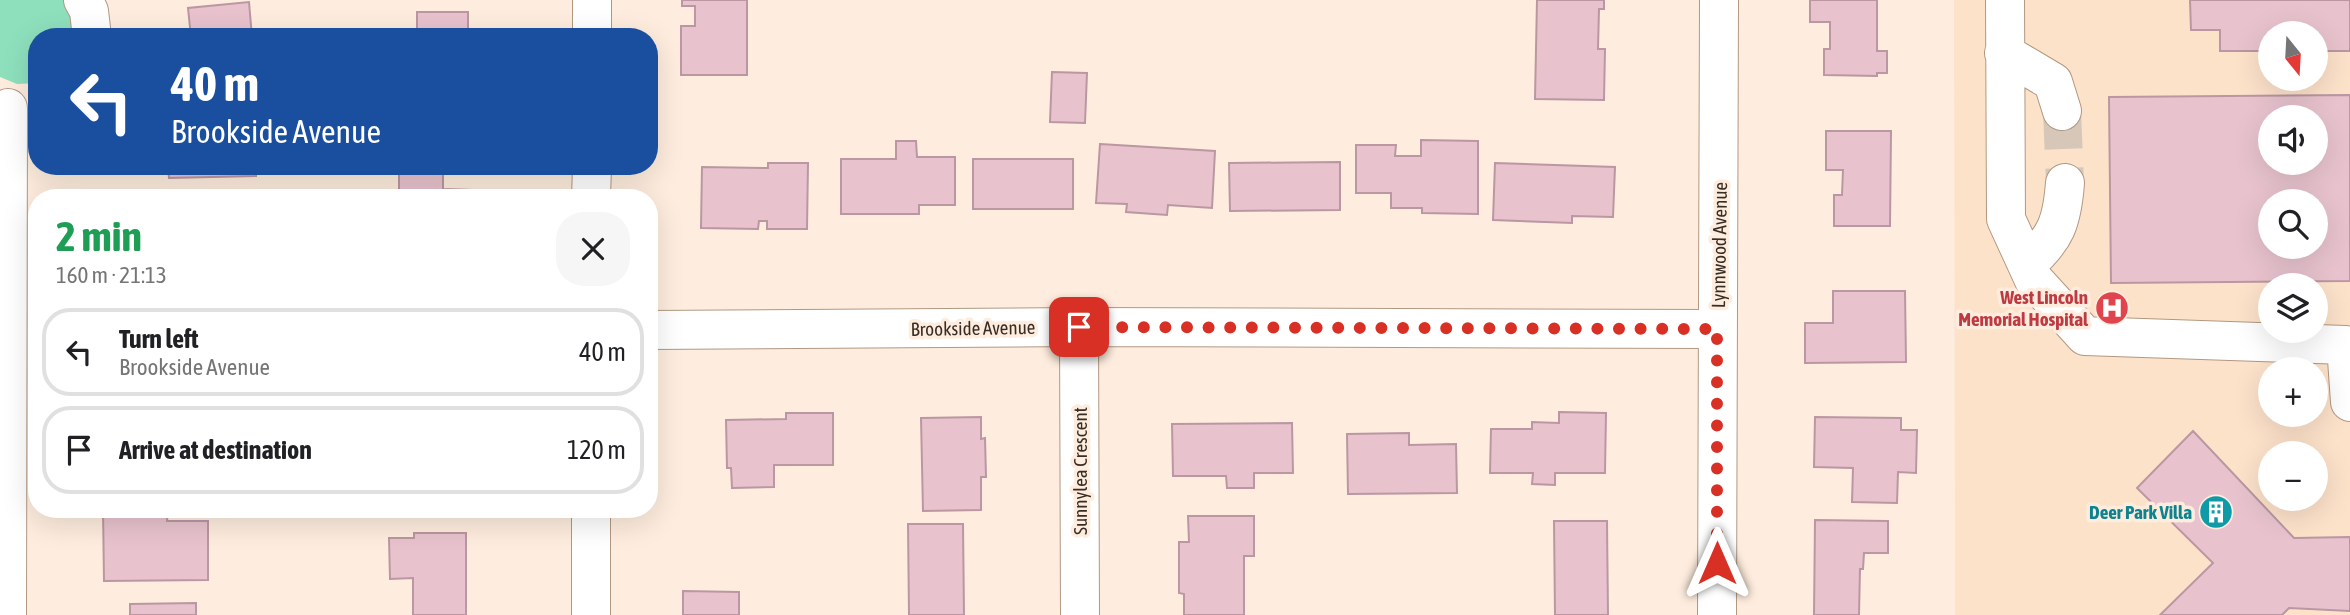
<!DOCTYPE html>
<meta charset="utf-8">
<style>
:root{--surface:#fff;--page:#f6f6f6;--text:#202124;--muted:#757577;--line:#e0e0e0}
body{margin:0;font-family:"Asap Condensed",sans-serif;background:var(--page);color:var(--text);height:100vh;display:flex;flex-direction:column;font-size:26px;white-space:nowrap}
*{box-sizing:border-box;margin:0}
p{font-size:23px;color:var(--muted)}
.icon{flex:none;width:38px;height:38px;fill:none;stroke:currentColor;stroke-width:2;stroke-linecap:round;stroke-linejoin:round}
.map{position:relative;flex:1;overflow:hidden}
.sheet{position:absolute;left:28px;top:189px;width:630px;height:329px;display:flex;flex-direction:column;background:var(--surface);border-radius:28px;box-shadow:0 7px 28px #0002}
.sheet>*{flex:none}
.banner{position:absolute;left:28px;top:28px;width:630px;height:147px;border-radius:28px;box-shadow:0 7px 28px #0002;background:#1a4fa0;color:#fff;overflow:hidden}
.needle{width:46px;rotate:162deg}
.controls{position:absolute;left:2258px;top:21px;display:grid;gap:14px}
.controls a{display:grid;place-items:center;width:70px;height:70px;border-radius:50%;background:var(--surface);box-shadow:0 7px 28px #0002;font-size:35px}
.pin{position:absolute;display:grid;place-items:center;width:60px;height:60px;color:#fff;margin:-30px;border-radius:14px;box-shadow:0 4px 10px #0006}
.me{position:absolute;width:77px;margin:-38px;rotate:0deg;stroke-linejoin:round;filter:drop-shadow(0 0 5px #0008)}
.turn{display:flex;align-items:center;gap:24px;height:147px;padding:0 28px;font-size:32px}
.turn .icon{width:91px;height:91px;stroke-width:2.5}
.turn b{display:block;font-size:49px;line-height:60px}
.round{display:grid;place-items:center;flex:none;width:74px;height:74px;border-radius:28px;background:var(--page)}
.overview{display:flex;align-items:center;justify-content:space-between;height:119px;padding:0 28px}
h1{font-size:42px;font-weight:700;line-height:52px;color:#1e9e55}
ul{padding:0;list-style:none}
li{display:flex;align-items:center;gap:21px;height:88px;margin:0 14px 10px;padding:0 14px;border:4px solid var(--line);border-radius:28px}
li div{flex:1}
li b{display:block;font-size:26px}
li em{font-style:normal}
.map>svg:first-child{display:block}
.built{fill:#fde2ca;fill-rule:evenodd}
.green{fill:#8ee0bd}
.building{fill:#e8c3ce;stroke:#ba97a2;stroke-width:2;fill-rule:evenodd}
.lines{fill:none;stroke-linecap:round;stroke-linejoin:round}
.minor-tunnel{stroke:#d6c7b9;stroke-width:38;stroke-dasharray:38 19;stroke-linecap:butt}
.minor-casing{stroke:#b29881;stroke-width:40}
.minor{stroke:#fff;stroke-width:38}
.route{stroke:#d93025;stroke-width:12;stroke-dasharray:0 21.6}
.labels{text-anchor:middle;stroke-width:7;stroke-linejoin:round;paint-order:stroke}
.street-label{font-size:19px;fill:#382d24;stroke:#feedde}
.health-label{font-size:19px;font-weight:bold;fill:#be3a42;stroke:#feedde;text-anchor:end}
.culture-label{font-size:19px;font-weight:bold;fill:#0d838f;stroke:#feedde;text-anchor:end}
</style>
<div class="map">
<svg width="2350" height="615" viewBox="0 0 2350 615">
<rect width="100%" height="100%" fill="#feedde"/>
<path class="built" d="M1954 0H2350V615H1955ZM2270 33H2315V79H2270ZM2270 117H2315V163H2270ZM2270 201H2315V247H2270ZM2270 285H2315V331H2270ZM2270 369H2315V415H2270ZM2270 453H2315V499H2270Z"/>
<path class="green" d="M0 0H67L79 37H37V83L17 84 0 77Z"/>
<path class="building" d="M682 0H747V75H681V26H695V6H682Z
M1537 0H1604V9H1599L1598 49H1605L1604 100 1535 99Z
M1810 0H1877V51H1887V73H1877V76L1824 75V49H1830V22H1810Z
M2190 0H2350V51H2315V33H2270V51H2220V30H2191Z
M249 2 252 37H191L188 8Z
M417 12H468V37H417Z
M1052 72 1087 73 1085 123 1050 122Z
M2350 95V281L2111 283 2109 97ZM2270 117H2315V163H2270ZM2270 201H2315V247H2270Z
M1826 131H1891L1890 226H1834V195H1842L1843 170H1826Z
M1421 140 1478 141V214L1422 213V208H1391V193H1356V145H1396L1395 156H1421Z
M896 141H916L917 157H955V205H919V214H841V159H896Z
M1100 144 1215 151 1212 208 1168 205 1167 215 1126 212 1127 204 1096 203Z
M973 159H1073V209H973Z
M1340 162V210L1230 211 1229 163Z
M768 163H808L807 229H767V221H759L758 229 701 228 702 167 768 168Z
M1495 163 1615 167 1613 217 1572 216V223L1493 220Z
M168 166H256V176L169 178Z
M399 166H443V189L472 190V198H399Z
M104 190H148V198H104Z
M1833 291H1905L1906 362 1805 363V323H1833Z
M1559 412 1606 413 1605 473H1555V485L1532 484 1533 473H1490L1491 429H1532V422L1559 423Z
M786 413H833V465H774V487L732 488 731 468H727L726 420 786 419Z
M981 417V439L985 438 986 477H981V510L923 511 921 418Z
M1815 417 1901 418V430H1917L1916 473 1898 472 1897 503 1852 502 1853 468 1814 467Z
M1292 423 1293 473H1254V488H1227L1226 476H1173L1172 424Z
M2193 431 2294 538 2350 537V611L2289 608 2282 615H2160L2213 563 2137 488Z
M1409 433V445L1456 444 1457 493 1348 494 1347 434Z
M103 509H168L167 521H208V580L104 581Z
M380 509H456L455 513Z
M1188 516H1254V556H1244V615H1184V594L1179 593V542H1189Z
M1815 520 1888 521V553H1864L1863 569H1860L1859 615H1814Z
M1554 521H1607L1608 615H1555Z
M908 524H963L964 615H909Z
M414 533H466V615H413V578L390 579 389 538H414Z
M683 591 739 592V615H683Z
M196 603V615H130V604Z"/>
<g class="lines">
<path class="minor-tunnel" d="M2062 111 2065 183"/>
<g class="minor-casing">
<path id="minor" d="M83 0 89 11 92 37
M2005 0 2006 219 2034 280 2085 336 2346 345 2350 402
M592 37V0
M2004 53 2053 82 2062 111
M591 198 592 166
M2027 264C2056 238 2062 222 2065 183
M1079 327 1080 615
M649 330 1079 327 1717 329
M591 509V615
M7 615 8 108
M1717 615 1719 0"/>
</g>
<use href="#minor" class="minor"/>
</g>
<g class="lines">
<path class="route" d="M1079 327 1717 329V563"/>
</g>
<defs>
<g id="hospital-disc" transform="scale(1.75)"><circle r="9.5" fill="#e0444e" stroke="#feedde"/><path d="M-5-5h3v3.5h4V-5h3V5h-3V1.5h-4V5h-3Z" fill="#fff"/></g>
<g id="building-disc" transform="scale(1.75)"><circle r="9.5" fill="#0f9aa8" stroke="#feedde"/><path d="M-4-6H4V6H1V3H-1V6H-4ZM-2.5-4.3h1.7v1.8h-1.7ZM.8-4.3h1.7v1.8H.8ZM-2.5-1h1.7V.8h-1.7ZM.8-1h1.7V.8H.8Z" fill="#fff"/></g>
</defs>
<g fill-rule="evenodd">
<use href="#hospital-disc" x="2112" y="308"/>
<use href="#building-disc" x="2216" y="512"/>
</g>
<g class="labels">
<g class="street-label">
<text transform="translate(1719 245) rotate(-89)" y="7">Lynnwood Avenue</text>
<text transform="translate(973 328) rotate(-1)" y="7">Brookside Avenue</text>
<text transform="translate(1080 471) rotate(-90)" y="7">Sunnylea Crescent</text>
</g>
<g class="health-label">
<text x="2088" y="304">West Lincoln<tspan x="2088" dy="22">Memorial Hospital</tspan></text>
</g>
<g class="culture-label">
<text x="2192" y="519">Deer Park Villa</text>
</g>
</g>
</svg>
<div class="controls">
<a><svg class="needle" viewBox="-14 -14 28 28"><path d="M0-13l5 13h-10z" fill="#e53935"/><path d="M0 13l5-13h-10z" fill="#757577"/></svg></a>
<a><svg class="icon" aria-label="sound" viewBox="0 0 24 24"><path d="M4 9h4l5-4v14l-5-4H4zM17 9q2 3 0 6"/></svg></a>
<a><svg class="icon" aria-label="search" viewBox="0 0 24 24"><circle cx="10" cy="10" r="6"/><path d="M15 15l6 6"/></svg></a>
<a><svg class="icon" aria-label="layers" viewBox="0 0 24 24"><path d="M12 4l9 5-9 5-9-5zM3 14l9 5 9-5"/></svg></a>
<a>+</a>
<a>−</a>
</div>
<div class="pin" style="left:1079px;top:327px;background:#d93025"><svg class="icon" aria-label="arrive" viewBox="0 0 24 24"><path d="M6 21V4h12l-3 4 3 4H6"/></svg></div>
<svg class="me" style="left:1717px;top:563px" viewBox="-20 -20 40 40"><path d="M0-17L14 15 0 8-14 15z" fill="#d93025" stroke="#fff" stroke-width="4"/></svg>
<div class="banner">
<div class="turn"><svg class="icon" aria-label="left" viewBox="0 0 24 24"><path d="M17 20v-9H6M10 6l-5 5 5 5"/></svg><div><b>40 m</b>Brookside Avenue</div></div>
</div>
<section class="sheet">
<div class="overview"><div><h1>2 min</h1><p>160 m · 21:13</p></div><a class="round"><svg class="icon" aria-label="close" viewBox="0 0 24 24"><path d="M6 6l12 12M18 6L6 18"/></svg></a></div>
<ul>
<li><svg class="icon" aria-label="left" viewBox="0 0 24 24"><path d="M17 20v-9H6M10 6l-5 5 5 5"/></svg><div><b>Turn left</b><p>Brookside Avenue</p></div><em>40 m</em></li>
<li><svg class="icon" aria-label="arrive" viewBox="0 0 24 24"><path d="M6 21V4h12l-3 4 3 4H6"/></svg><div><b>Arrive at destination</b></div><em>120 m</em></li>
</ul>
</section>
</div>
